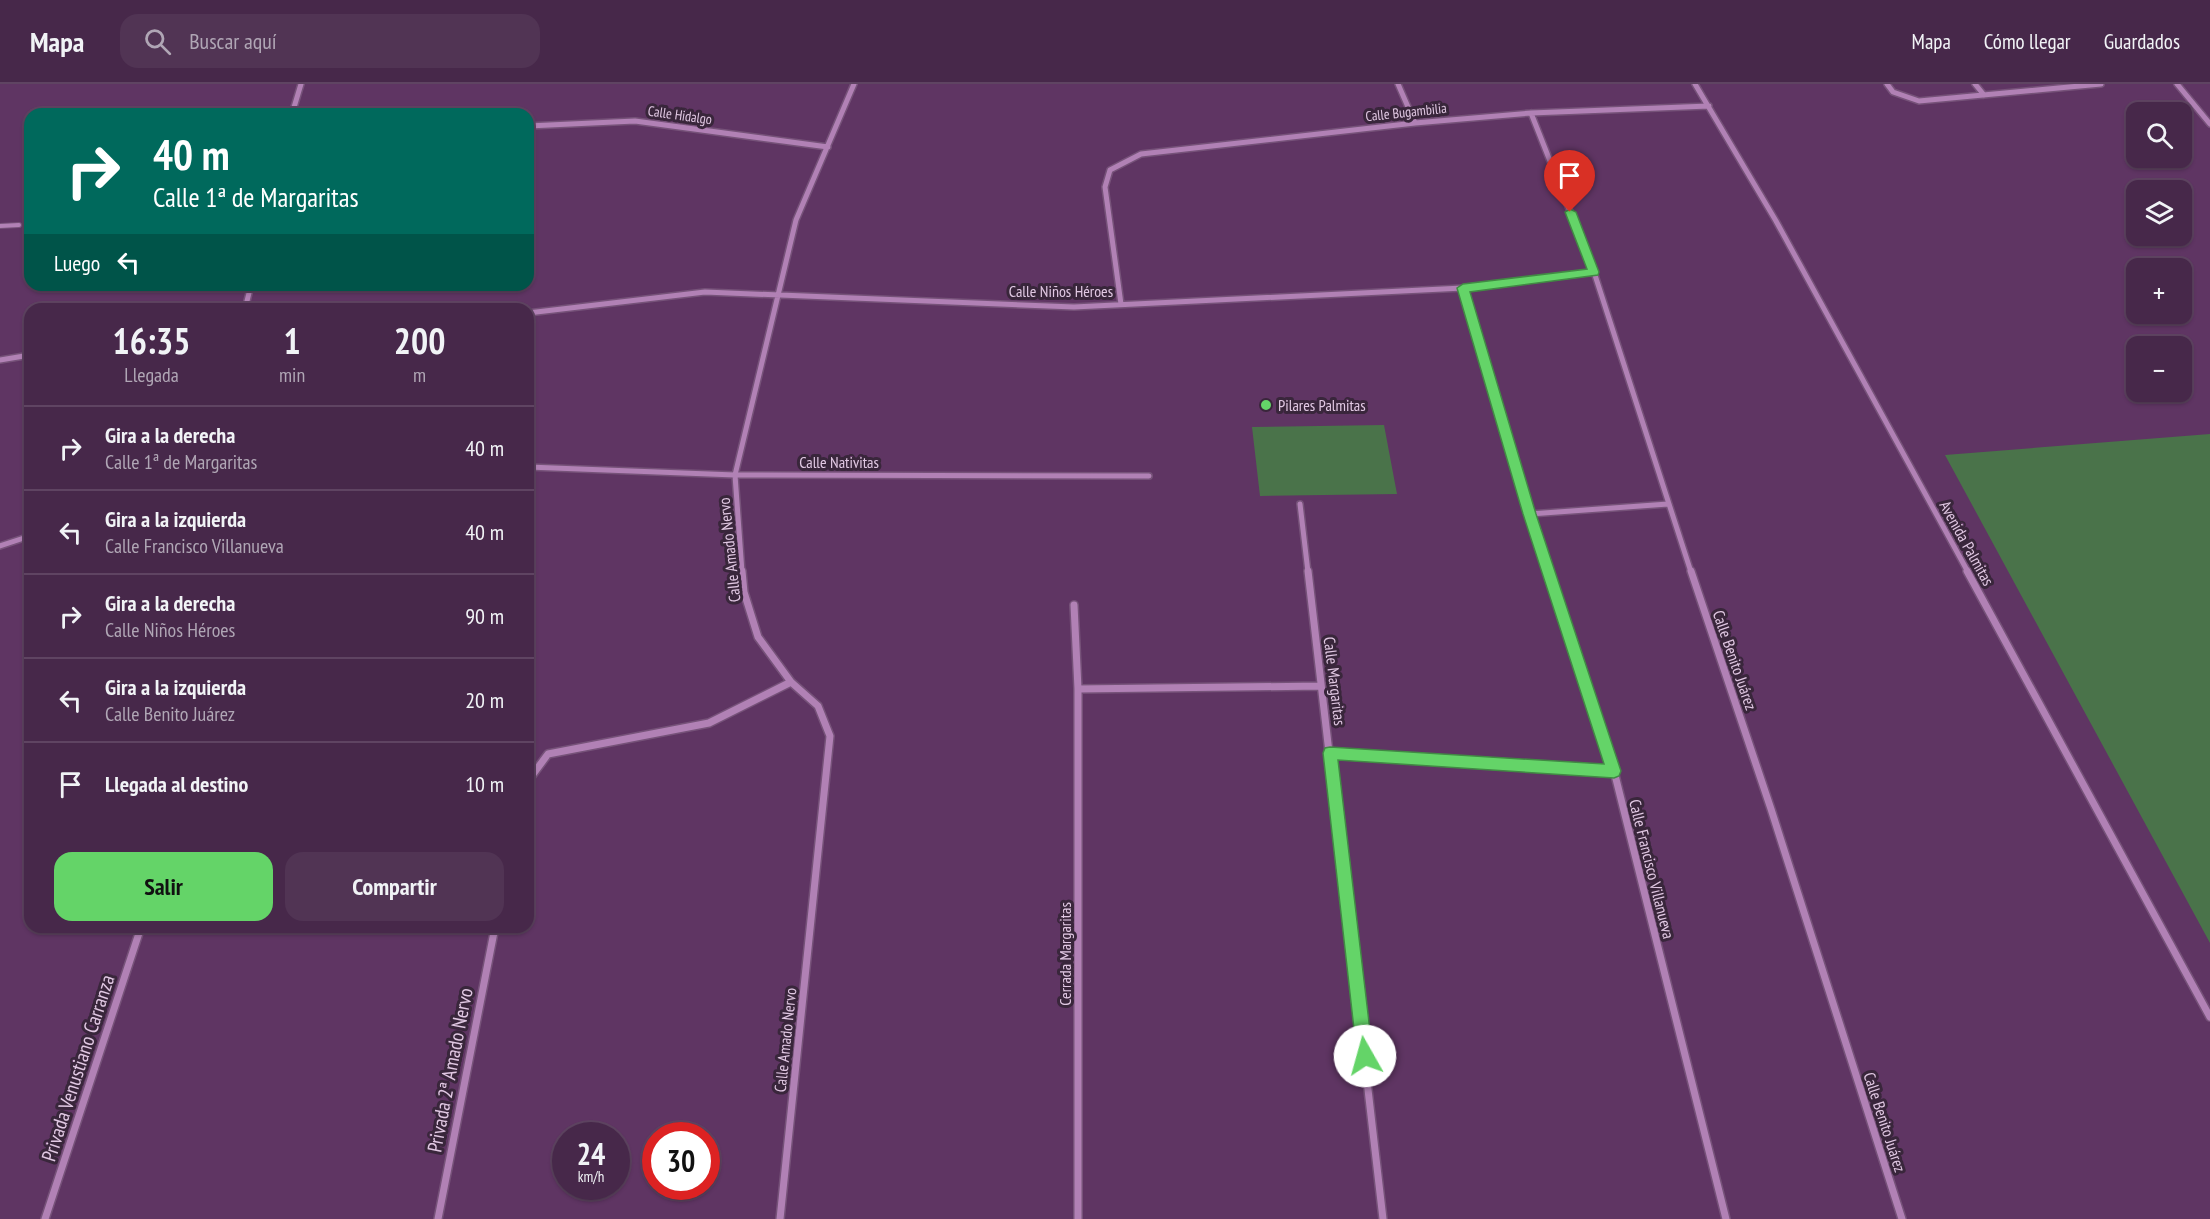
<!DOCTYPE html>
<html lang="es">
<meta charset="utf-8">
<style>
:root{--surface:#47284a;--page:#513454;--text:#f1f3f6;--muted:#b0a6b5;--line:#5f4462;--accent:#64d468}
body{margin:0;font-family:"PT Sans Narrow",sans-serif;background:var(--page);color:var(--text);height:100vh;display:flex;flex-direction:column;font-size:22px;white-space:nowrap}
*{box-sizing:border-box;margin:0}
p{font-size:20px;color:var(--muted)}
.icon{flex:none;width:33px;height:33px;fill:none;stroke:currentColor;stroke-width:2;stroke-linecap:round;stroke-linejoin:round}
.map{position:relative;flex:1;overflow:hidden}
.panel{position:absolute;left:24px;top:219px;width:510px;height:630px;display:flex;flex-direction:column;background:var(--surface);border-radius:18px;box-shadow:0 2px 4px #0004,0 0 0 2px var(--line)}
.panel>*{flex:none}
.hud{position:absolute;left:24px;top:24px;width:510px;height:183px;border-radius:18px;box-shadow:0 2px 4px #0004,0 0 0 2px var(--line);background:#00695c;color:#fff;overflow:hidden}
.controls{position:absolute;left:2126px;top:18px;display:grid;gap:12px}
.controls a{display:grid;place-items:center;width:66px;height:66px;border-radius:12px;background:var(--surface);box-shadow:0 2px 4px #0004,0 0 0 2px var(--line);font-size:30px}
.speed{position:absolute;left:552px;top:1038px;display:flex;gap:12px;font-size:30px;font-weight:700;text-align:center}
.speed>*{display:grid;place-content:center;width:78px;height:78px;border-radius:50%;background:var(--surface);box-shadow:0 2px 4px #0004,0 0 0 2px var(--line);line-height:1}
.speed small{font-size:15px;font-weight:400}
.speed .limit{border:9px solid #d22;background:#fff;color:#111}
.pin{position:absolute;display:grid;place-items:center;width:51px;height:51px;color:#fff;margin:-62px -26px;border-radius:50% 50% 50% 0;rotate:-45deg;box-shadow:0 0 6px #0007}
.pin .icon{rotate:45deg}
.me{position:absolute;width:66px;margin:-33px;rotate:353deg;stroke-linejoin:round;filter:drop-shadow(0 0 4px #0008)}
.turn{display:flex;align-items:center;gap:21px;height:126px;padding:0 30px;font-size:27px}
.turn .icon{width:78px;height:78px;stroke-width:2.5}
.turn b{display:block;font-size:42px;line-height:51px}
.then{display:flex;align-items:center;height:57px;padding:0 30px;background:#0003;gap:12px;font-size:22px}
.eta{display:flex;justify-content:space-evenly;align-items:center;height:102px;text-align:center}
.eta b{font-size:36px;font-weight:700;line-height:42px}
.action{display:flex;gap:12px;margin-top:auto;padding:12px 30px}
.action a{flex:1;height:69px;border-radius:18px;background:var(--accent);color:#111;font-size:24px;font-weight:700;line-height:69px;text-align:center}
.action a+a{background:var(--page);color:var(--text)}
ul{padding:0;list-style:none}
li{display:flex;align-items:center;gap:18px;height:84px;padding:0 30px;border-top:2px solid var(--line)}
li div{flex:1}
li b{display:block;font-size:22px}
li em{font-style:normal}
header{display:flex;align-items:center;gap:36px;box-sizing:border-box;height:84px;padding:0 30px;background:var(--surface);border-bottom:2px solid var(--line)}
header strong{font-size:28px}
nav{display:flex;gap:33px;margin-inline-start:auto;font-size:21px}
.search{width:420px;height:54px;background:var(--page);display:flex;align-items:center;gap:15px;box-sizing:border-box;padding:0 21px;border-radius:18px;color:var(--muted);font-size:22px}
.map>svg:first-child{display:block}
.green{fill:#4a734a}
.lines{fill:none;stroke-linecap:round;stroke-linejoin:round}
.lane-casing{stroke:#765279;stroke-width:6}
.street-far1-casing{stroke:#765279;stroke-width:8}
.street-casing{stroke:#765279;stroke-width:10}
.lane{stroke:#b181b5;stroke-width:4}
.street-far1{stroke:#b181b5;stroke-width:5}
.street{stroke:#b181b5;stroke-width:7}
.route{fill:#64d468;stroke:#418a44;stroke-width:1.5}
.poi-dot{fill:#64d468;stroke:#39263b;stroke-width:2}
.labels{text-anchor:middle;stroke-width:6;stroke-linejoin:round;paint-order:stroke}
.far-street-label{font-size:14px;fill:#e1c8e3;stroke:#39263b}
.street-label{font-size:16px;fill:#e1c8e3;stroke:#39263b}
.poi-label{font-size:16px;fill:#e1c8e3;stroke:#39263b;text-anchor:start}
.near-street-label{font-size:20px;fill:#e1c8e3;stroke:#39263b}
</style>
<header>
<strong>Mapa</strong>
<div class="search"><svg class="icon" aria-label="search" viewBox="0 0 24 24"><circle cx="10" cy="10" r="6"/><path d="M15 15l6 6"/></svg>Buscar aquí</div>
<nav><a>Mapa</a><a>Cómo llegar</a><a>Guardados</a></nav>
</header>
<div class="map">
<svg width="2210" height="1135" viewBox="0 0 2210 1135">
<rect width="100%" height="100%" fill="#5f3563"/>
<path class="green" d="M1384 341 1397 410 1260 412 1252 343Z
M2210 350V859L1945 371Z"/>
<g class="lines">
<g class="lane-casing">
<path id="lane" d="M0 142 19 141"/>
</g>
<g class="street-far1-casing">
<path id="street-far1" d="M1398 0 1415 39
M1695 0 1776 137 1968 488
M1887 0 1893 8 1919 17 2101 0
M1975 0 1984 11
M2177 0 2210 40
M1531 29 1594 188 1691 488
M292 30 301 0
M528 42 635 37 828 63
M1463 204 1549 488
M1121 220 1105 103 1110 86 1141 70 1415 39 1531 29 1709 22
M245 225 251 201
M528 229 705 208 1074 223 1463 204 1594 188
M0 276 30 271
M528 383 735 391 1149 392
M1300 420 1308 488
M1530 430 1668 420
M0 462 30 452
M742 488 735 391 796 136 854 0"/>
</g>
<g class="street-casing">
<path id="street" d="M742 487 744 508 758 553 791 598 818 622 830 652 780 1135
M1308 487 1383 1135
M1549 487 1614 687 1726 1135
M1691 487 1771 725 1902 1135
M1967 487 2210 933
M1074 521 1078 605V1135
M1078 605 1321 602
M1330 669 1614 687
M528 697 548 670 709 639 791 598
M45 1135 141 843
M438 1135 495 843"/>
</g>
<use href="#lane" class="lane"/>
<use href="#street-far1" class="street-far1"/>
<use href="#street" class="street"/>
</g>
<path class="route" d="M1570 125 1576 128 1599 188 1598 191 1470 208 1536 430 1621 687 1619 692 1614 694 1338 676 1373 972 1370 978 1365 980 1359 978 1357 972 1323 669 1325 664 1330 663 1604 680 1523 430 1457 204 1463 200 1587 185 1565 128Z"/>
<circle class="poi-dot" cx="1266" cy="321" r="6"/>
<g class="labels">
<g class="far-street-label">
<text transform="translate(1406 28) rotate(-6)" y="5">Calle Bugambilia</text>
<text transform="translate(680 31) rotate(8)" y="5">Calle Hidalgo</text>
</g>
<g class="street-label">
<text x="1061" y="213">Calle Niños Héroes</text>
<text x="839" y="384">Calle Nativitas</text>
<text transform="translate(1967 459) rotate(61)" y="6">Avenida Palmitas</text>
<text transform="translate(729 466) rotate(-96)" y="6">Calle Amado Nervo</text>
<text transform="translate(1735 576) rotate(71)" y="6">Calle Benito Juárez</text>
<text transform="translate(1335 597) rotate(83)" y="6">Calle Margaritas</text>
<text transform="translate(1652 785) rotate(76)" y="6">Calle Francisco Villanueva</text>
<text transform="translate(1065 870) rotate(-90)" y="6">Cerrada Margaritas</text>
<text transform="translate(785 956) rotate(-84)" y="6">Calle Amado Nervo</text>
<text transform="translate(1885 1038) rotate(72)" y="6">Calle Benito Juárez</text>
</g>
<g class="poi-label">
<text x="1278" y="327">Pilares Palmitas</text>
</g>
<g class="near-street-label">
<text transform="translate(78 984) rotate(-72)" y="7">Privada Venustiano Carranza</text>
<text transform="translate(450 986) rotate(-79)" y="7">Privada 2ª Amado Nervo</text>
</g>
</g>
</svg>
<div class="controls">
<a><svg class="icon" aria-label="search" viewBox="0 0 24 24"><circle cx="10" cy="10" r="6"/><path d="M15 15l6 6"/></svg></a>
<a><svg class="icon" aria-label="layers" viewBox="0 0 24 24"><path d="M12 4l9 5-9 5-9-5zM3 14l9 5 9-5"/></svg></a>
<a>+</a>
<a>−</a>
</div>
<div class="speed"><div>24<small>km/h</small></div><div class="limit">30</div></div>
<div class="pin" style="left:1570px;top:128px;background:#d93025"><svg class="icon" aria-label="arrive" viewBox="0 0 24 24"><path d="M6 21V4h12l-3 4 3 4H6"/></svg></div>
<svg class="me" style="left:1365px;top:972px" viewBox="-20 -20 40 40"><circle r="19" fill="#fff"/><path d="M0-13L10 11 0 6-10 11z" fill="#64d468"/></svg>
<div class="hud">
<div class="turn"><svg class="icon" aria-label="right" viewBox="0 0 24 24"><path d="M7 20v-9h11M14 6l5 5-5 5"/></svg><div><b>40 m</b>Calle 1ª de Margaritas</div></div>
<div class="then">Luego<svg class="icon" aria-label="left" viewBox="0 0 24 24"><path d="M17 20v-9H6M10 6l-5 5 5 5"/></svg></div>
</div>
<section class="panel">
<div class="eta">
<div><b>16:35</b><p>Llegada</p></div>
<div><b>1</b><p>min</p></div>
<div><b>200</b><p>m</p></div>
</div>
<ul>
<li><svg class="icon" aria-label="right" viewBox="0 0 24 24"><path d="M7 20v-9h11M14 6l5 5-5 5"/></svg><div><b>Gira a la derecha</b><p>Calle 1ª de Margaritas</p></div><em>40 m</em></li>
<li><svg class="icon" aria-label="left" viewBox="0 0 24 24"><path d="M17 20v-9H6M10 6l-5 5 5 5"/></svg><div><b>Gira a la izquierda</b><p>Calle Francisco Villanueva</p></div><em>40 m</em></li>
<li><svg class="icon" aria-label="right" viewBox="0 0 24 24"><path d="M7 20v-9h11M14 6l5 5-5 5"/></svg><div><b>Gira a la derecha</b><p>Calle Niños Héroes</p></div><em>90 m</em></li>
<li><svg class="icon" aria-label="left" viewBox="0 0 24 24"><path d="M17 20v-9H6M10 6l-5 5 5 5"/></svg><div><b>Gira a la izquierda</b><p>Calle Benito Juárez</p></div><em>20 m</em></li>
<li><svg class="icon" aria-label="arrive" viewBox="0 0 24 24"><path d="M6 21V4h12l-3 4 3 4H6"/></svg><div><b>Llegada al destino</b></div><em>10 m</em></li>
</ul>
<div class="action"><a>Salir</a><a>Compartir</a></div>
</section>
</div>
